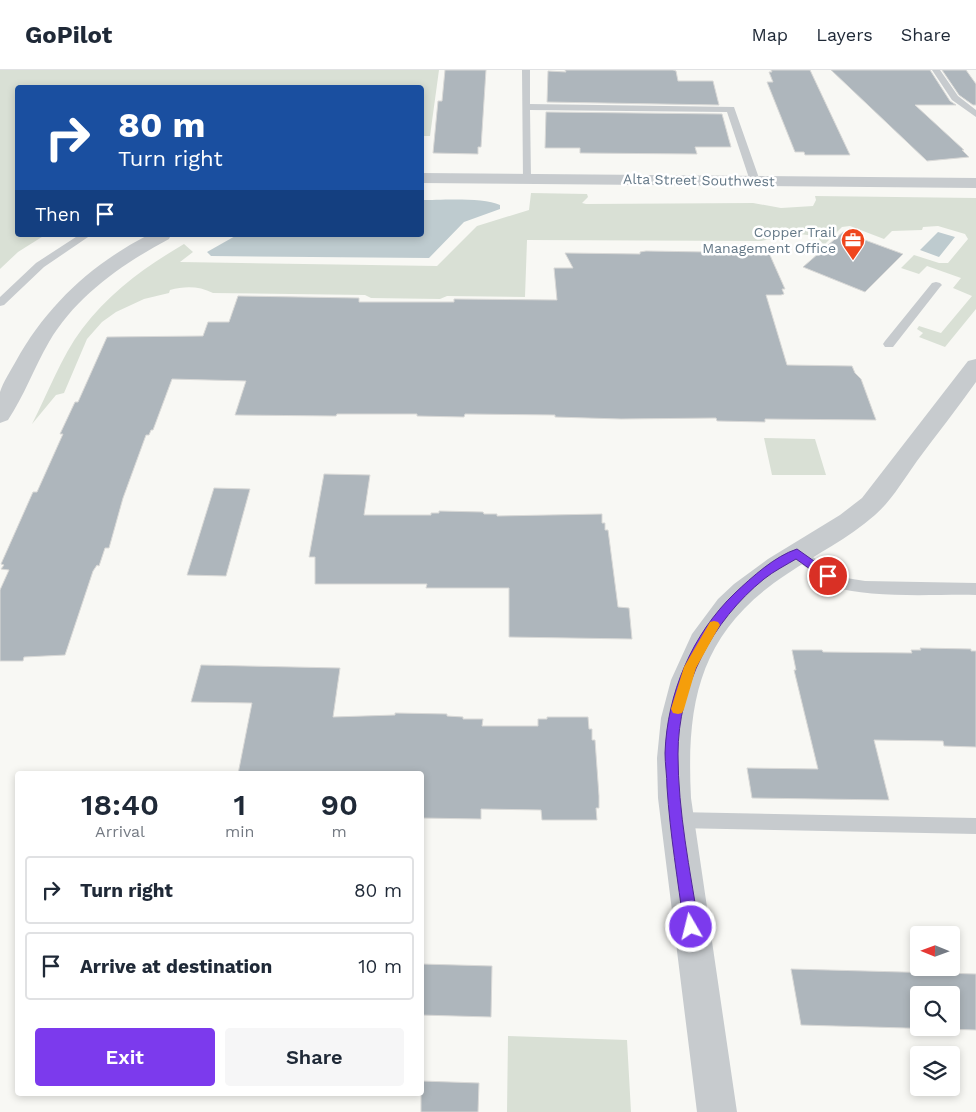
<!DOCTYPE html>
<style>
:root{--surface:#fff;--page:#f6f6f7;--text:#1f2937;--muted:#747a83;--line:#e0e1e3;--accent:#7c3aed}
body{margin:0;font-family:"Work Sans",sans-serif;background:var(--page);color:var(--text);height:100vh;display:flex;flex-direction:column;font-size:19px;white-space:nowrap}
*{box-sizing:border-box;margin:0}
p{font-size:16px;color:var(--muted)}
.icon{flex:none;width:28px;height:28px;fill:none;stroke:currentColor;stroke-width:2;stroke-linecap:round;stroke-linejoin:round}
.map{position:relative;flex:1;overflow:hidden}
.details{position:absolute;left:15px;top:701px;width:409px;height:325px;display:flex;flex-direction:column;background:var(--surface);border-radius:5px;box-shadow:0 2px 8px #0003}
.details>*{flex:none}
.top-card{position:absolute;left:15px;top:15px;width:409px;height:152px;border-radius:5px;box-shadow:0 2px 8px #0003;background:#1a4fa0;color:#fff;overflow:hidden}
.needle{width:32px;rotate:271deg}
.buttons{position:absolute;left:910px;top:856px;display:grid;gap:10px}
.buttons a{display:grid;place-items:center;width:50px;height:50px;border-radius:5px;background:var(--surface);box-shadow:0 2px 8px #0003;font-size:25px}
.pin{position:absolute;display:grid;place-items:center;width:42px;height:42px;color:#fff;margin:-21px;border:2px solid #fff;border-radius:50%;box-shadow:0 1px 5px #0007}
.me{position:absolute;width:55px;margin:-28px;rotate:352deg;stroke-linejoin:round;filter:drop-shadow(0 0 4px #0008)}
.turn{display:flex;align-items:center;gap:18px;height:105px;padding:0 20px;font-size:22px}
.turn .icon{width:65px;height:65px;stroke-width:2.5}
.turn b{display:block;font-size:35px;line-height:42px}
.then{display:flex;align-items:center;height:48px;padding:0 20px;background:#0003;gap:10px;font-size:19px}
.eta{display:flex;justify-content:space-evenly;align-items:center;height:85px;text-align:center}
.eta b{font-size:30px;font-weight:600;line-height:35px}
.cta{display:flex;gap:10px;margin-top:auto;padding:10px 20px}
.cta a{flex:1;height:58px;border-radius:5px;background:var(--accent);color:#fff;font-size:20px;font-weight:600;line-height:58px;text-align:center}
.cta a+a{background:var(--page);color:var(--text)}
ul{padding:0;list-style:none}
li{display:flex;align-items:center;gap:15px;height:68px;margin:0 10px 8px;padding:0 10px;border:2px solid var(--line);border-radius:5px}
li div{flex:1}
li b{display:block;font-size:19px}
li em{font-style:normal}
header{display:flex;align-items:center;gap:30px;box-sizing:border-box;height:70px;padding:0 25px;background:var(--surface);border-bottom:1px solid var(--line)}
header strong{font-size:24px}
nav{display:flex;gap:28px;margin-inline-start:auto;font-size:18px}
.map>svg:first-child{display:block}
.green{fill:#d9e0d5}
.water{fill:#becbcf}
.building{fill:#aeb6bc;stroke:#d9d9d7;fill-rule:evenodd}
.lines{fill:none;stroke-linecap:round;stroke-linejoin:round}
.lane{fill:#c7cbce;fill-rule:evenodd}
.street{fill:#c7cbce;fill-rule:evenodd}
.route{fill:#7c3aed;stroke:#51269a}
.slow{fill:#f59e0b}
.labels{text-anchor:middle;stroke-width:5;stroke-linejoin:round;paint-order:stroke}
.far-street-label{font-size:14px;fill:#657988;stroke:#fff}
.far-poi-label{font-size:14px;fill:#657988;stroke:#fff;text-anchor:end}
</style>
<header>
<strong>GoPilot</strong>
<nav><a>Map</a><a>Layers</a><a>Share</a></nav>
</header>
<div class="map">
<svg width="976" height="1042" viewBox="0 0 976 1042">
<rect width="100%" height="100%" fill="#f8f8f4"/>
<path class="green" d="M0 0H439L430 66H421V18H18V165H45L18 182 0 199Z
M531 123 587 124 588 127 582 133 586 134 753 133 781 138 813 136 816 130 815 126 976 128V239L945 277 919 267 923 263 917 259 919 256 941 263 972 226 953 218 961 208 927 196 919 204 901 198 914 185 939 193H948L968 169 965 164 938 156 923 157 922 160 892 161 884 169 850 156 842 157 824 175 816 166 799 164 761 171 527 170 525 227 447 226 440 229 371 228 365 225 213 223C199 216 185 216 170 220L169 223 144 229 116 242 102 252 87 269 64 323 56 325 32 354C48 323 61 287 82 259 110 222 145 197 184 174L193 182 180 192 437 196 477 156 529 140Z
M764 368 815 369 826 405H772Z
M508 966 627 970 631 1042H507Z"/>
<path class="water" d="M421 130C441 130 483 127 500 135V139L464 152 429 188 211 186 207 182 237 165H421Z
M938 162 955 167 939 187 920 180Z"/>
<path class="building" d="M445 0H486L481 77H478V84L433 83 438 31H442Z
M565 0H673L676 1 678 11H713L719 35 547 32 548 1 566 2Z
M771 0H810L850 85H805L804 82H795L767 12H773L769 2H772Z
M831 0H930L950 31 956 35H915L964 80H962L969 87 927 91Z
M942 0H966L976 14V35H973L959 25Z
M546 42 722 44 731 77H695L697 84 580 83V78H545Z
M843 162 903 184 865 222 803 197Z
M646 181 769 183 785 219H782L784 224 781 225H766L787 295 852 296 855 303 861 309 876 350 765 349V352L717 351 716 348 621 349 555 347V345L465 344 464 347 417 346V344H337L336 346 235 345 246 311 172 309 153 360H151L149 365H146L123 428 109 478H105L99 496 97 495 93 501 65 585 24 587 23 591H0V520L9 500 1 499 4 495 1 494 33 422H37L63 364H60L75 332H78L107 267 203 266 208 252H229L238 226 359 228V232H454V229L557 230 554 198H573L565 183 640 184V182Z
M324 404 370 405 364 445H431V443H439V441L483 442 484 444H497V446L602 444V453H605V460H608L618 537 629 538 632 569 509 567V518H426L427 514H315V487H309Z
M214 418 250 419 226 506 187 505Z
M920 578 971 579V581H976V677L944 676 943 671 874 670 889 730 752 728 747 698 818 699 794 600H796L792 580H822L823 582 912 583 911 580H921Z
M201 595 340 598 333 647 395 645V643L447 644V646L463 647V649H483L482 656H538V649H547V647H588L589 659H592V670H595L599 726V738H596L597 750H542L541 740 481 739V749L421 748V704H238L252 633 191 632Z
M421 894 492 896 491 947 421 945Z
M791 899 976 904V960L801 955ZM919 925H951V958H919Z
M421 1011 479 1013 478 1042H421Z"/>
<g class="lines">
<path class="lane" d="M522 0H530V34L734 37 760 111 755 114 750 111 727 42 530 40 531 108 529 110H523Z
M932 0H940L958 26 976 40V47L952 30Z
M79 165H91L44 197 4 235 0 236V227L36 193Z
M936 212 940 213 942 215 940 217 893 277H885L883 274 885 271 932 213Z
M797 478 802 479 840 507 865 511 976 513V525C933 524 870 529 831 516L792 487 790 483 792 479Z
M676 742 976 748V764L676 758 670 756 667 750 670 744Z"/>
<path class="street" d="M421 103 976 108V118L421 113Z
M148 165H171L169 169C122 194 76 226 49 272 34 298 24 326 8 350L0 353C0 343 0 331 0 322 3 312 11 300 16 291 47 235 92 194 148 165Z
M976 289V312C957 339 936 365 917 391 904 409 892 430 875 445 848 469 816 484 787 504 700 561 686 630 691 728L737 1042H697L658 728 657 688 661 648 671 610 692 564 718 529 734 514 768 489 840 445 862 428 968 291Z"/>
</g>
<path class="route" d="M797 479 831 503 833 506 831 509H824L796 489C786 495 774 501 764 509 712 551 678 616 678 684 678 742 690 800 699 857L697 862 691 864 686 862 684 857C678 811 670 764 667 717 667 706 665 694 665 683 667 624 692 564 735 523 752 507 775 486 797 479Z"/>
<path class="slow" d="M714 551 718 552 720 555 696 598 684 639 682 643 678 644 673 643 671 639 684 597 710 552Z"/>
<defs>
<g id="office-pin" transform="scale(1.25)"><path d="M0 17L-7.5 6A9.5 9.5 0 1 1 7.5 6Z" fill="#ef461d" stroke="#fff"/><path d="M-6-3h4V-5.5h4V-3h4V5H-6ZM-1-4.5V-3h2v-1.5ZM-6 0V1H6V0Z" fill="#fff"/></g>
</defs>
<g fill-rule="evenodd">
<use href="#office-pin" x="853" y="170"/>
</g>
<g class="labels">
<g class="far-street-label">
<text transform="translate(699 110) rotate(1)" y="5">Alta Street Southwest</text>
</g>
<g class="far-poi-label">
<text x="836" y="167">Copper Trail<tspan x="836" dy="16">Management Office</tspan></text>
</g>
</g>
</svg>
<div class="buttons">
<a><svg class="needle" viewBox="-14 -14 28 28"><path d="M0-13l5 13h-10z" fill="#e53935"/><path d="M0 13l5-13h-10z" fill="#747a83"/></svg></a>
<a><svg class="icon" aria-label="search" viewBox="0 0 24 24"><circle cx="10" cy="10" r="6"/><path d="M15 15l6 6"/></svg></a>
<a><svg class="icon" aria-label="layers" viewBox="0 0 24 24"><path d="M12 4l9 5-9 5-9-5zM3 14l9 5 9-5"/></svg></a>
</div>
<div class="pin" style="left:828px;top:506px;background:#d93025"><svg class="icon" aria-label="arrive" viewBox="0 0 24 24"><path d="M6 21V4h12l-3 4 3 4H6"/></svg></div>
<svg class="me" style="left:691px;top:857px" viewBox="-20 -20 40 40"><circle r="17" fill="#7c3aed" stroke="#fff" stroke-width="3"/><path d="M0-11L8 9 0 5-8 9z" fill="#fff"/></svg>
<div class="top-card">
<div class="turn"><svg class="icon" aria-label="right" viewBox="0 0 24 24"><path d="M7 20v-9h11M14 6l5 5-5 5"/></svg><div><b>80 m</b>Turn right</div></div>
<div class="then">Then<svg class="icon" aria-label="arrive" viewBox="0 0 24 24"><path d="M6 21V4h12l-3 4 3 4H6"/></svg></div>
</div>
<section class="details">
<div class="eta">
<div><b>18:40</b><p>Arrival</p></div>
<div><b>1</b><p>min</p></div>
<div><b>90</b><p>m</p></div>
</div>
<ul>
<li><svg class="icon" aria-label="right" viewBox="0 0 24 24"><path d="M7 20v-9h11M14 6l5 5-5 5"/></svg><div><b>Turn right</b></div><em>80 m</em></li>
<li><svg class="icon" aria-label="arrive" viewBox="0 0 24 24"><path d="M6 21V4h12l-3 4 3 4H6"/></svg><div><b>Arrive at destination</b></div><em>10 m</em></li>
</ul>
<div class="cta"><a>Exit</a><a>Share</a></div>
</section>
</div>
